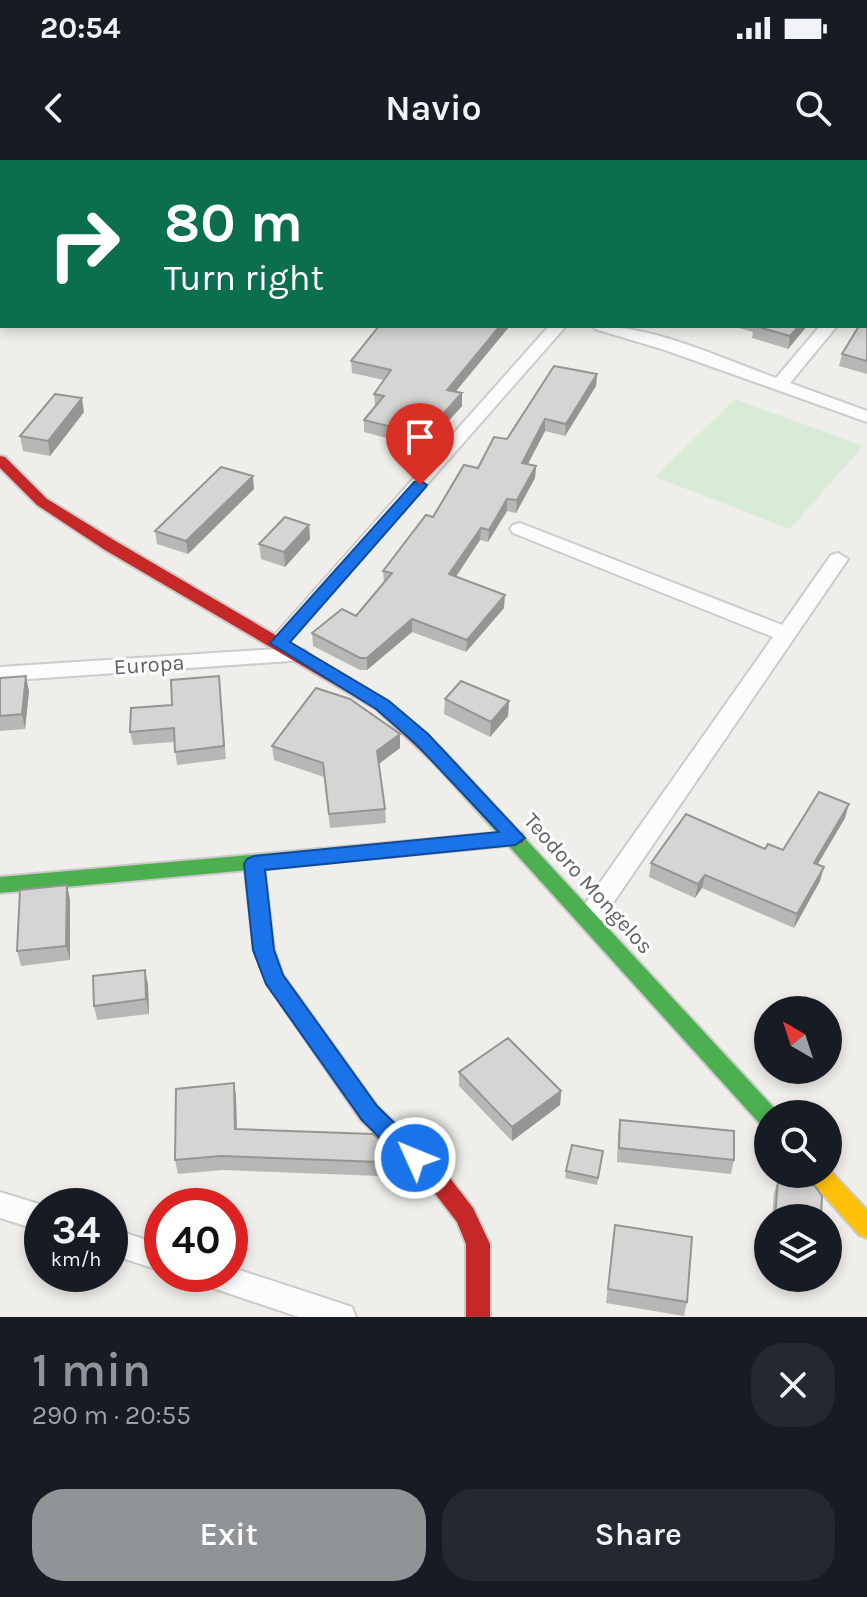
<!DOCTYPE html>
<meta charset="utf-8">
<style>
:root{--surface:#171b24;--page:#242831;--text:#f1f3f6;--muted:#9ea1a6;--accent:#919496}
body{margin:0;font-family:Karla,sans-serif;background:var(--page);color:var(--text);height:100vh;display:flex;flex-direction:column;font-size:30px;white-space:nowrap}
*{box-sizing:border-box;margin:0}
p{font-size:26px;color:var(--muted)}
.icon{flex:none;width:44px;height:44px;fill:none;stroke:currentColor;stroke-width:2;stroke-linecap:round;stroke-linejoin:round}
.map{position:relative;height:1157px;overflow:hidden}
.details{display:flex;flex-direction:column;background:var(--surface);flex:1}
.details>*{flex:none}
.guide{position:absolute;left:0px;top:0px;width:868px;height:168px;box-shadow:0 4px 12px #0003;background:#0b6e4f;color:#fff;overflow:hidden}
.needle{width:52px;rotate:321deg}
.tools{position:absolute;left:754px;top:836px;display:grid;gap:16px}
.tools a{display:grid;place-items:center;width:88px;height:88px;border-radius:50%;background:var(--surface);box-shadow:0 4px 12px #0003;font-size:40px}
.speed{position:absolute;left:24px;top:1028px;display:flex;gap:16px;font-size:40px;font-weight:700;text-align:center}
.speed>*{display:grid;place-content:center;width:104px;height:104px;border-radius:50%;background:var(--surface);box-shadow:0 4px 12px #0003;line-height:1}
.speed small{font-size:20px;font-weight:400}
.speed .limit{border:12px solid #d22;background:#fff;color:#111}
.pin{position:absolute;display:grid;place-items:center;width:68px;height:68px;color:#fff;margin:-82px -34px;border-radius:50% 50% 50% 0;rotate:-45deg;box-shadow:0 0 8px #0007}
.pin .icon{rotate:45deg}
.me{position:absolute;width:88px;margin:-44px;rotate:314deg;stroke-linejoin:round;filter:drop-shadow(0 0 6px #0008)}
.turn{display:flex;align-items:center;gap:28px;height:168px;padding:0 32px;font-size:36px}
.turn .icon{width:104px;height:104px;stroke-width:2.5}
.turn b{display:block;font-size:56px;line-height:68px}
.round{display:grid;place-items:center;flex:none;width:84px;height:84px;border-radius:32px;background:var(--page)}
.head{display:flex;align-items:center;justify-content:space-between;height:136px;padding:0 32px}
h1{font-size:48px;font-weight:600;line-height:60px;color:var(--accent)}
.primary-button{display:flex;gap:16px;margin-top:auto;padding:16px 32px}
.primary-button a{flex:1;height:92px;border-radius:32px;background:var(--accent);color:#fff;font-size:32px;font-weight:600;line-height:92px;text-align:center}
.primary-button a+a{background:var(--page);color:var(--text)}
.status{display:flex;justify-content:space-between;align-items:center;height:56px;padding:0 40px;background:var(--surface);direction:ltr}
.status svg{height:22px;fill:currentColor}
header{display:flex;justify-content:space-between;align-items:center;height:104px;padding:0 32px;background:var(--surface);font-size:36px;font-weight:600}
.map>svg:first-child{display:block}
.green{fill:#d8ebd6}
.lines{fill:none;stroke-linecap:round;stroke-linejoin:round}
.street-casing{stroke:#cbcccc;stroke-width:4}
.fast-casing{stroke:#cacacb;stroke-width:4}
.slow-casing{stroke:#cacacb;stroke-width:4}
.jam-casing{stroke:#cacacb;stroke-width:4}
.street{fill:#fdfcfc;fill-rule:evenodd}
.fast{fill:#4caf50;fill-rule:evenodd}
.slow{fill:#ffc107;fill-rule:evenodd}
.jam{fill:#c62828;fill-rule:evenodd}
.wall{fill:#b8b7b5}
.shaded-wall{fill:#969594}
.building{fill:#d6d5d3;stroke:#969594;stroke-width:2}
.route{fill:#1a73e8;stroke:#114b97;stroke-width:2}
.labels{text-anchor:middle;stroke-width:6;stroke-linejoin:round;paint-order:stroke}
.street-label{font-size:22px;fill:#5f6368;stroke:#fff}
</style>
<div class="status"><b>20:54</b><svg viewBox="0 0 49 12"><path d="M0 12V9h3v3zM5 12V6h3v6zM10 12V3h3v9zM15 12V0h3v12zM26 1h20v11H26zM47 4h2v5h-2z"/></svg></div>
<header><svg class="icon" aria-label="back" viewBox="0 0 24 24"><path d="M15 5l-7 7 7 7"/></svg>Navio<svg class="icon" aria-label="search" viewBox="0 0 24 24"><circle cx="10" cy="10" r="6"/><path d="M15 15l6 6"/></svg></header>
<div class="map">
<svg width="867" height="1157" viewBox="0 0 867 1157">
<rect width="100%" height="100%" fill="#efeeea"/>
<path class="green" d="M735 239 863 286 790 369 655 317Z"/>
<g class="lines">
<g class="street-casing">
<path id="street" d="M2 58V71L0 72V59Z
M549 166H566L282 489 305 490 308 495 305 500 0 521V507L277 489 269 483 272 478Z
M593 166C655 166 718 197 776 218L820 166H837L790 223 867 251V262L665 190 595 169Z
M520 363 782 465 831 395 838 393 848 399 598 765 589 768 580 765 577 758 580 751 773 477 513 373 510 369 513 365Z
M0 1032 45 1046H42V1071L0 1058Z
M110 1068 162 1085V1111L110 1094Z
M230 1107 352 1147 356 1157H299L201 1124 196 1114H230Z"/>
</g>
<g class="fast-casing">
<path id="fast" d="M470 0H483L485 2H472Z
M866 118H867V126H866Z
M440 591 446 593 776 950 778 954H768V967L760 964 434 603 431 598Z
M388 683 395 685 398 690 395 695 388 697 0 733V717Z"/>
</g>
<g class="slow-casing">
<path id="slow" d="M828 1008 867 1050V1078L859 1075 811 1021 808 1014H828Z"/>
</g>
<g class="jam-casing">
<path id="jam" d="M0 296 5 297 47 339 117 382 388 541 446 593 449 598 446 603H434L376 549 105 390 37 345 0 308Z
M515 671 522 673 525 678 522 683 515 685 388 697 381 695 378 690 381 685 388 683Z
M254 697 261 699 264 704 274 790 283 815 377 946 446 1013 473 1048 490 1084V1157H466V1084L457 1062 430 1027 361 960 267 824 254 790 244 704 247 699Z"/>
</g>
<use href="#street" class="street"/>
<use href="#fast" class="fast"/>
<use href="#slow" class="slow"/>
<use href="#jam" class="jam"/>
</g>
<path class="wall" d="M427 0H463L462 2H427Z
M529 0H867V75L866 2H539Z
M2 103V132H0V107Z
M867 155V214L839 206 842 194Z
M732 166H807L788 189 752 178 753 172Z
M509 167 455 232 462 246 424 288 364 272V260L375 246 374 234 384 220 352 213 351 201Z
M597 214 596 226 565 276 545 271 528 304 536 306 535 318 516 353 507 351 488 382 480 380 456 417 504 448 466 492 412 472 367 510H360L313 486 312 473 356 456 384 423 383 411 478 308 507 279Z
M84 252 50 296 23 291 20 276Z
M254 329 188 394 157 384 155 371Z
M309 365 310 379 285 407 261 399 259 384Z
M219 516 226 599 177 605 174 582 133 585 130 572Z
M0 518 29 531 25 569 0 571Z
M445 539 509 541 508 556 490 577 444 554Z
M272 586 400 588 379 604 385 649 386 663 330 668 324 617 274 600Z
M845 658 818 704 820 721 794 768 702 728 695 738 649 717 651 703 765 689 783 690Z
M67 725 70 740V800L21 806 17 791Z
M145 810 148 825 149 854 97 860 94 846Z
M459 912 561 931 560 945 512 981 459 926Z
M234 923 236 937 237 969 381 981 380 1016 223 1010 178 1014 175 1000Z
M620 960 734 1000 731 1014 617 1002 618 974Z
M603 991 597 1025 565 1018 566 1011Z
M778 1020 821 1058H772L774 1033Z
M615 1065 687 1142 684 1156 606 1143Z"/>
<path class="shaded-wall" d="M114 0H126L124 2H112Z
M500 166H509V167L447 242V230Z
M799 166H807L788 189 790 176Z
M597 214 596 226 565 276 566 264Z
M462 233V246L424 288V275Z
M82 238 84 252 50 296 48 281Z
M545 259V271L522 315V303Z
M536 306 535 318 516 353 517 340Z
M253 316 254 329 188 394 186 381Z
M507 339V351L488 382 489 370Z
M309 365 310 379 285 407 284 392Z
M481 368 480 380 449 427V414Z
M505 435 504 448 466 492 467 480Z
M412 459V472L367 510V498Z
M26 516 29 531 25 569 22 554Z
M509 541 508 556 490 577 491 562Z
M400 574V588L377 605V591Z
M849 644 845 658 810 717 814 703Z
M824 707 820 721 794 768 797 754Z
M705 715 702 728 695 738 698 724Z
M67 725 70 740V800L66 786Z
M145 810 148 825 149 854 146 839Z
M234 923 236 937 237 983 235 969Z
M561 931 560 945 512 981V967Z
M381 981V995L380 1016 379 1002Z"/>
<path class="building" d="M67 0H114L112 2H65Z
M439 0H459L458 2Z
M615 0H867V62L866 2H627Z
M2 103V120H0V107Z
M867 155V201L842 194 859 166H866Z
M379 166H500L447 230 462 233 424 275 364 260 384 236 374 234 391 210 351 201Z
M755 166H799L790 176Z
M554 206 597 214 566 264 545 259 522 303 536 306 517 340 507 339 489 370 481 368 449 414 505 435 467 480 412 459 367 498H360L312 473 342 449 356 456 392 413 383 411 426 355 433 357 464 305 478 308 494 277 507 279Z
M55 234 82 238 48 281 20 276Z
M221 307 253 316 186 381 155 371Z
M285 357 309 365 284 392 259 384Z
M26 516 22 554 0 556V518Z
M219 516 224 586 175 592 174 568 130 572 131 548 172 545 171 520Z
M461 521 509 541 491 562 445 539Z
M316 528 350 539 400 574 377 591 385 649 329 654 323 603 272 586Z
M819 632 849 644 814 703 824 707 797 754 705 715 698 724 651 703 686 654 765 689 768 684 783 690Z
M67 725 66 786 17 791 20 730Z
M145 810 146 839 94 846 93 816Z
M508 878 561 931 512 967 459 912Z
M234 923 235 969 373 974 381 981 379 1002 221 996 175 1000 176 929Z
M620 960 734 971V1000L619 988Z
M572 985 603 991 598 1018 566 1011Z
M778 1020 815 1026 822 1036 821 1058H775Z
M615 1065 692 1077 687 1142 608 1129Z"/>
<path class="route" d="M420 320 427 325 425 328 290 482 389 541 428 574 525 678 515 685 265 710 274 790 283 815 377 946 423 991 427 998 423 1005 415 1008 407 1005 362 960 266 824 253 790 244 704 247 699 254 696 499 672 415 583 376 549 270 483 414 322Z"/>
<g class="labels">
<g class="street-label">
<text transform="translate(149 504) rotate(-4)" y="8">Europa</text>
<text transform="translate(589 723) rotate(48)" y="8">Teodoro Mongelos</text>
</g>
</g>
</svg>
<div class="tools">
<a><svg class="needle" viewBox="-14 -14 28 28"><path d="M0-13l5 13h-10z" fill="#e53935"/><path d="M0 13l5-13h-10z" fill="#9ea1a6"/></svg></a>
<a><svg class="icon" aria-label="search" viewBox="0 0 24 24"><circle cx="10" cy="10" r="6"/><path d="M15 15l6 6"/></svg></a>
<a><svg class="icon" aria-label="layers" viewBox="0 0 24 24"><path d="M12 4l9 5-9 5-9-5zM3 14l9 5 9-5"/></svg></a>
</div>
<div class="speed"><div>34<small>km/h</small></div><div class="limit">40</div></div>
<div class="pin" style="left:420px;top:325px;background:#d93025"><svg class="icon" aria-label="arrive" viewBox="0 0 24 24"><path d="M6 21V4h12l-3 4 3 4H6"/></svg></div>
<svg class="me" style="left:415px;top:998px" viewBox="-20 -20 40 40"><circle r="17" fill="#1a73e8" stroke="#fff" stroke-width="3"/><path d="M0-11L8 9 0 5-8 9z" fill="#fff"/></svg>
<div class="guide">
<div class="turn"><svg class="icon" aria-label="right" viewBox="0 0 24 24"><path d="M7 20v-9h11M14 6l5 5-5 5"/></svg><div><b>80 m</b>Turn right</div></div>
</div>
</div>
<section class="details">
<div class="head"><div><h1>1 min</h1><p>290 m · 20:55</p></div><a class="round"><svg class="icon" aria-label="close" viewBox="0 0 24 24"><path d="M6 6l12 12M18 6L6 18"/></svg></a></div>
<div class="primary-button"><a>Exit</a><a>Share</a></div>
</section>
